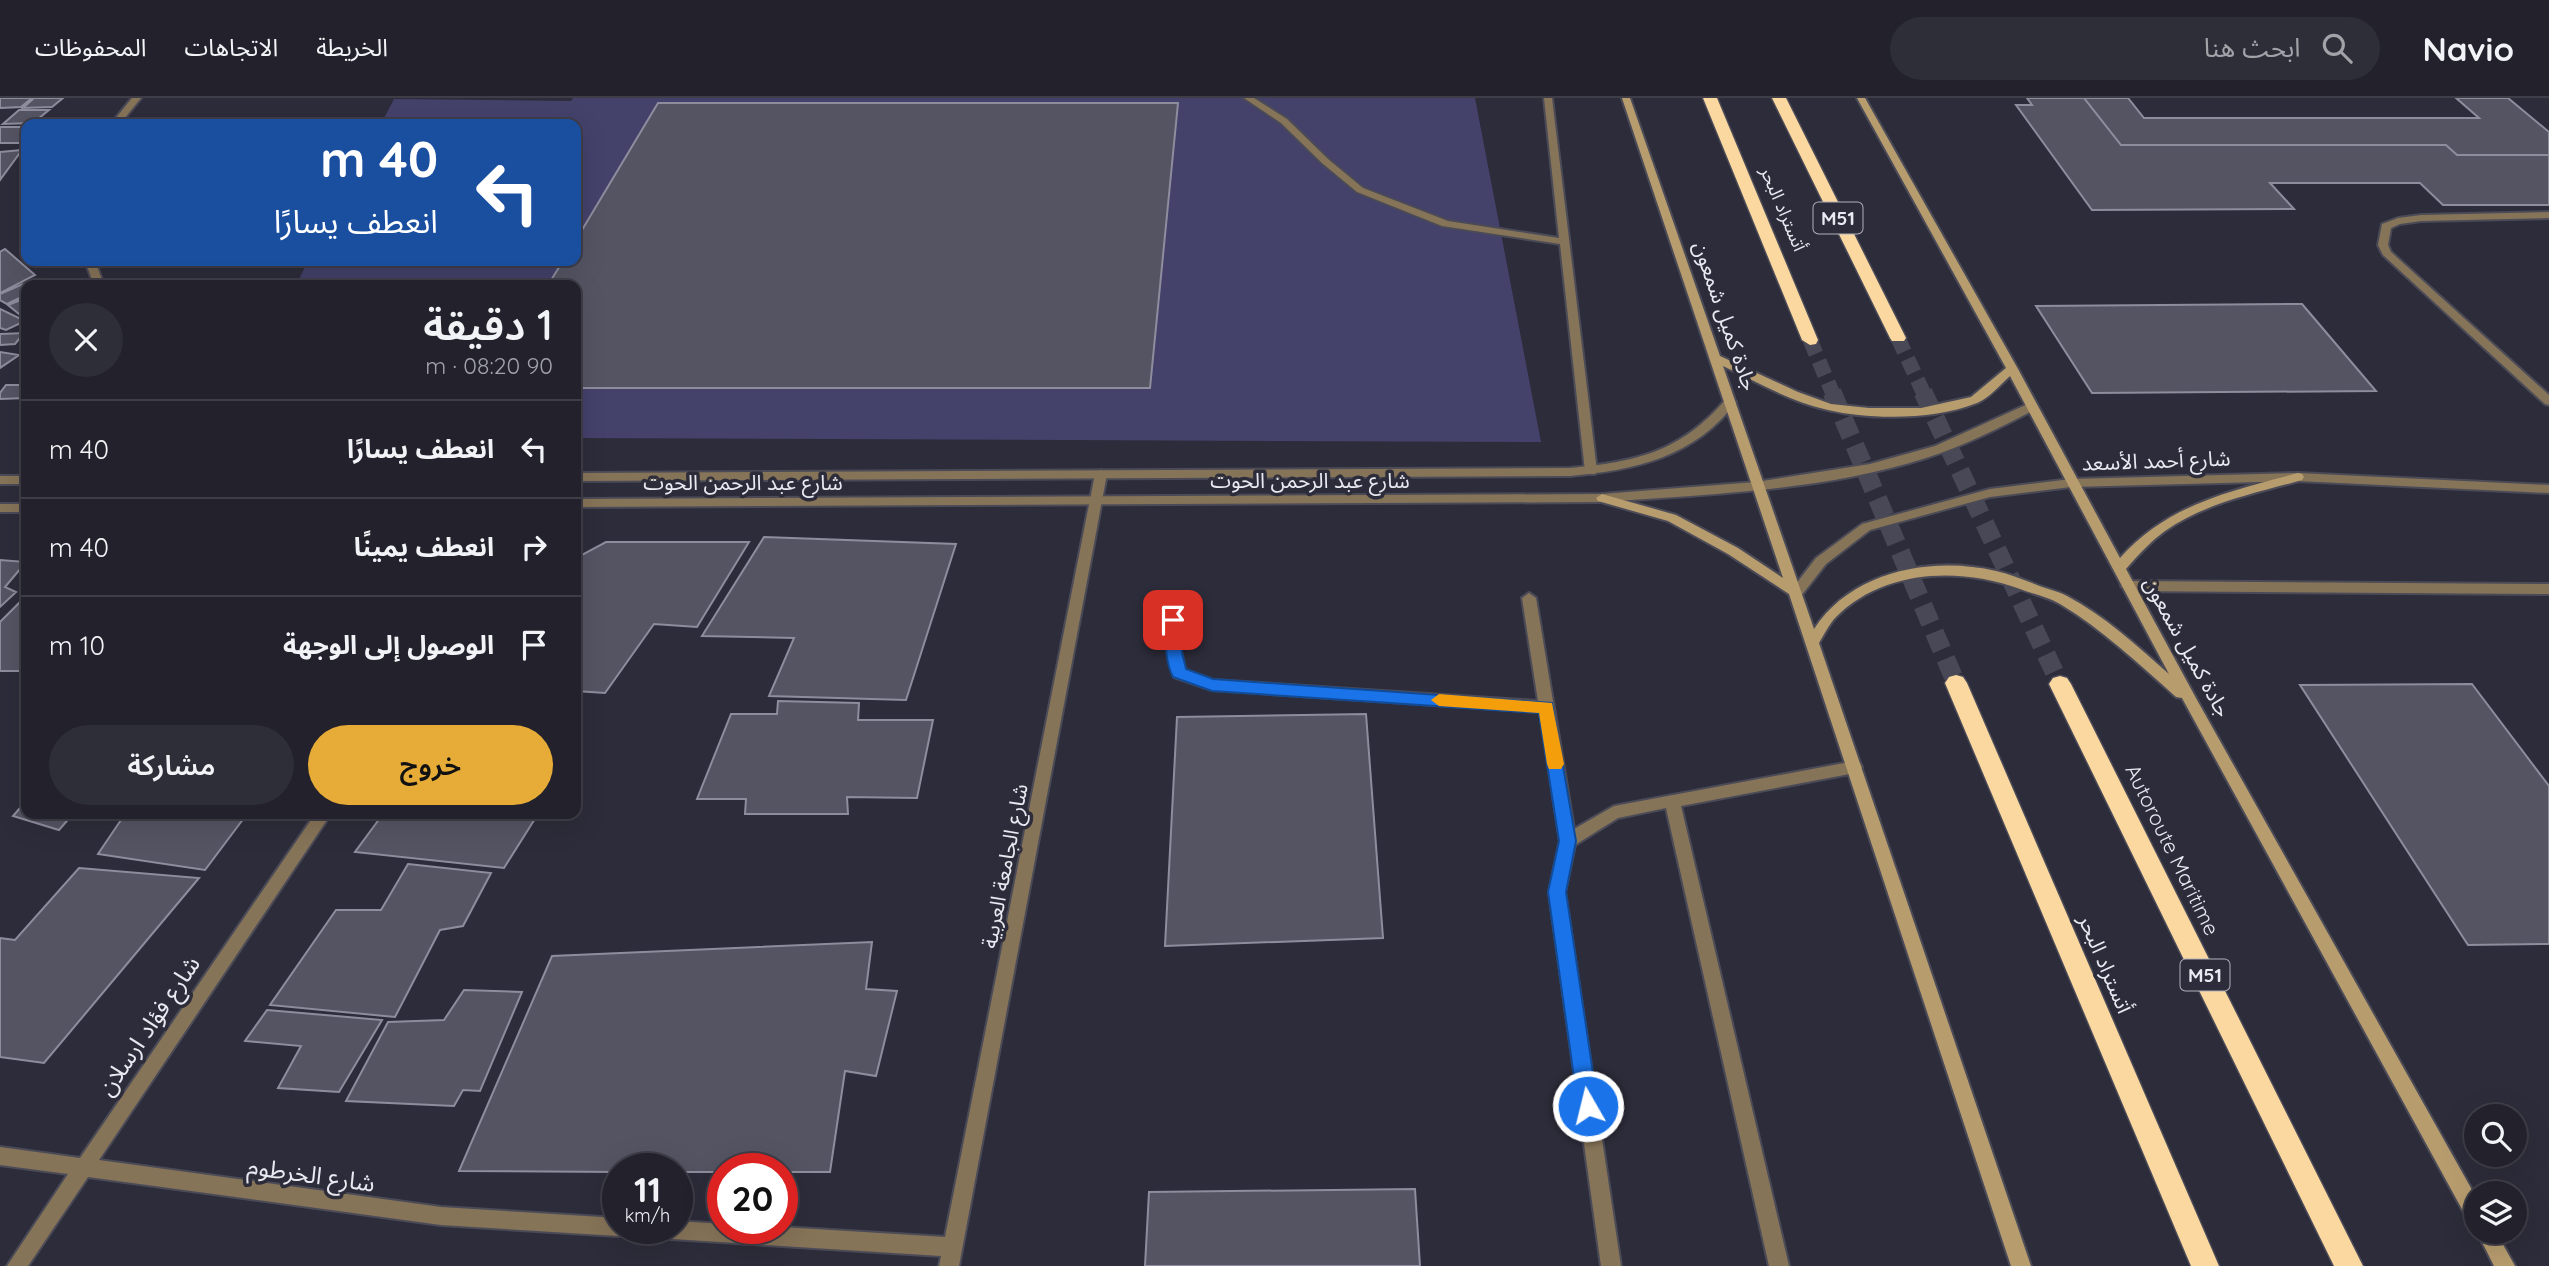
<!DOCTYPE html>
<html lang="ar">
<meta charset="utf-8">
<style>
:root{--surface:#22212c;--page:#2e2e38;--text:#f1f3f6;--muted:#a2a3a9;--line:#3f3e48;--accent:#e7ac37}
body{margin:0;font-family:Quicksand,"Noto Sans Arabic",sans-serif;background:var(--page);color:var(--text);direction:rtl;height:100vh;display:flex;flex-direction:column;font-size:26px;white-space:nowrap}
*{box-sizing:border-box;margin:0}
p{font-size:23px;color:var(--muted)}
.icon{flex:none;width:38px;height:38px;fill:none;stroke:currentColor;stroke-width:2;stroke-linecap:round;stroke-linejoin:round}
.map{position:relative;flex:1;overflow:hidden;direction:ltr}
.side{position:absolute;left:21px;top:182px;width:560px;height:539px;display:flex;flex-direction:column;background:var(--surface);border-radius:14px;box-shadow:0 7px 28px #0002,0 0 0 2px var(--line);direction:rtl}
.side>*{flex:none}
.banner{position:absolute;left:21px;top:21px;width:560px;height:147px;border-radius:14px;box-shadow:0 7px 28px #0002,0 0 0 2px var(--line);direction:rtl;background:#1a4fa0;color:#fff;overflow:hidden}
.controls{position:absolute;left:2464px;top:1006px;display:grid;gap:14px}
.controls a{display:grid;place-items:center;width:63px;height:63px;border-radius:50%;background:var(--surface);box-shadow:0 7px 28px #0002,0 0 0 2px var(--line);font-size:35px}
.speed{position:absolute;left:602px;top:1055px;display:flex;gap:14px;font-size:35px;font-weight:700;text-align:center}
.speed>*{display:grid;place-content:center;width:91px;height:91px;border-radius:50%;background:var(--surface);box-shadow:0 7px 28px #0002,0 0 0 2px var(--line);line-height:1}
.speed small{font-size:18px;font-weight:400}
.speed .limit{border:10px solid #d22;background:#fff;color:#111}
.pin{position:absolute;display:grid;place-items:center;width:60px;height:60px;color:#fff;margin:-30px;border-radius:14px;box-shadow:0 4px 10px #0006}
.me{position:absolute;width:77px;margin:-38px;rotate:352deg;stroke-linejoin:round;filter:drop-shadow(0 0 5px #0008)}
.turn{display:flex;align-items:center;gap:24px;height:147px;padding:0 28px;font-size:32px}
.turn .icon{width:91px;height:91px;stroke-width:2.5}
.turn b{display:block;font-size:49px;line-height:60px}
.round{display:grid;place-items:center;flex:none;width:74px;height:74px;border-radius:37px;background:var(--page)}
.headline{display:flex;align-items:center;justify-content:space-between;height:119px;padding:0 28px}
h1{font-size:42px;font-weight:600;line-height:52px}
.action{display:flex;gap:14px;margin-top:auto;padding:14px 28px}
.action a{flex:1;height:80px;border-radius:42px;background:var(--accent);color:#111;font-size:28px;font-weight:600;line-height:80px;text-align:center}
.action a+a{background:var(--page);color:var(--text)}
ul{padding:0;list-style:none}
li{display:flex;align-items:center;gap:21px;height:98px;padding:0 28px;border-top:2px solid var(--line)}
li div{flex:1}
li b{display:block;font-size:26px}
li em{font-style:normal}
header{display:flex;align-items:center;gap:42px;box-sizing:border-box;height:98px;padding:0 35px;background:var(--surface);border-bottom:2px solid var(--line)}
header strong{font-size:33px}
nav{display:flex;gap:38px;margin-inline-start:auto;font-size:24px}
.search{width:490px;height:63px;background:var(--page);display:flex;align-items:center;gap:18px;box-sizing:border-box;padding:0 24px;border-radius:38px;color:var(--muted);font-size:26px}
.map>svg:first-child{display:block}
.green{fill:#44416b}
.building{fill:#545463;stroke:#8e8d9e;stroke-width:2}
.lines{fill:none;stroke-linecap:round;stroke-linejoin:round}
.motorway-tunnel-far1{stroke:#494856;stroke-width:15;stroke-dasharray:15 8;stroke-linecap:butt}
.motorway-tunnel{stroke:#494856;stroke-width:19;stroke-dasharray:19 10;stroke-linecap:butt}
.service-casing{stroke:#4b4a57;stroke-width:4}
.minor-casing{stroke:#4b4a57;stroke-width:4}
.tertiary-casing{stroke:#4b4a57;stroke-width:4}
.secondary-casing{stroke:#4b4a57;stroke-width:4}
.motorway-casing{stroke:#4b4a57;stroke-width:3}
.service{fill:#867458;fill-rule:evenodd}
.minor{fill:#867458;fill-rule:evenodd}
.tertiary{fill:#867458;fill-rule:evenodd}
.secondary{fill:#b79c6e;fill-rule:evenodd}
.motorway{fill:#fad89f;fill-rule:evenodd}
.route{fill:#1a73e8;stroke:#114b97;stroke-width:2}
.slow{fill:#f59e0b}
.labels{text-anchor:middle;stroke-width:7;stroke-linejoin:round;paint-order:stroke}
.far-street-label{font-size:18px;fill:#e9e9f2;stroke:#2d2c3a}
.shield{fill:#2d2c3a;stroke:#b1b0bb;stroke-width:2}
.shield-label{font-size:19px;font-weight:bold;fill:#e9e9f2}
.street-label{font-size:21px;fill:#e9e9f2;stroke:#2d2c3a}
.near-street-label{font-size:24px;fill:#e9e9f2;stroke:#2d2c3a}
</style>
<header>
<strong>Navio</strong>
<div class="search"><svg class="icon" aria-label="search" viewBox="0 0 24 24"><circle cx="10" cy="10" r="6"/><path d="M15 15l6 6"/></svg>ابحث هنا</div>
<nav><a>الخريطة</a><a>الاتجاهات</a><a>المحفوظات</a></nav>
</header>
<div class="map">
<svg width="2549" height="1168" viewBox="0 0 2549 1168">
<rect width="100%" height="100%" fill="#2d2c3a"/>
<path class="green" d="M573 0H1475L1541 344 576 340V187H296L308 163H576V26H381L394 1 571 3Z"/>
<path class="building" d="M0 0H32L21 9 0 10Z
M34 0H63L52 9 23 10Z
M2027 0H2084L2121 47H2446L2457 57H2549V107H2443L2420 85H2270L2294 111 2092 112 2016 7H2032Z
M2084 0H2128L2144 20H2479L2456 0H2508L2549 34V57H2457L2446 47H2121Z
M658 5H1178L1150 290H576V187H548L563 163H576V142Z
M19 12H49L33 25 3 26Z
M0 29H26V40L20 45H0Z
M22 52 0 82V54Z
M5 151 35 177 0 195V154Z
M25 185 30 187H26V197L7 206 0 202V196Z
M26 200V219L24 220 8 207Z
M2302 206 2376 293 2092 295 2036 208Z
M0 211 25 223 6 232 0 230Z
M24 235 15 246 0 247V236Z
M0 254 19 257 0 270Z
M6 287H26V300L0 301V295Z
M764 439 956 446 906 602 769 598 794 540 702 538Z
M606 444H749L697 529 654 526 605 595 576 593V460Z
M0 462 26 464 5 489 16 494 0 509Z
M26 498V573H0V524Z
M2472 586 2549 688V846L2468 847 2300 587Z
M778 603 859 605 858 622H933L917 700 847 699 848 716H745L746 701H697L731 616H777Z
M1366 616 1383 840 1165 848 1177 619Z
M26 703V716H73L59 732 13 718Z
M119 716H247L205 772 98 756 125 716Z
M383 716H538L504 770 355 754Z
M408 766 491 775 463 828 440 832 395 919 270 907 336 812H381Z
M79 770 199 780 44 965 0 959V840L15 842Z
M872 844 866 891 897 893 876 978 845 973 830 1074H782V1071H723V1074H677V1071H618V1074L459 1073 552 858Z
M464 892 522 894 480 993 463 992 454 1008 346 1003 388 924 444 922Z
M267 912 382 922 339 994 278 990 301 948 245 943Z
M1415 1091 1420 1168H1145L1149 1094Z"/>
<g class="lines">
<path class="motorway-tunnel-far1" d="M1898 240 1924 296
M1810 242 1833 296"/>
<path class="motorway-tunnel" d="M1832 294 1956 585
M1923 294 2060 586"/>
<g class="service-casing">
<path id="service" d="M1244 0H1254L1287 21 1328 61 1363 90 1448 123 1559 140 1544 0H1552L1597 373 1595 376H1587L1585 373 1560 146 1442 128 1357 94 1322 65 1281 25Z
M2549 114V120L2421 123 2400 126 2391 130 2388 147 2391 154 2549 297V307L2545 306 2383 157 2378 147 2382 126 2398 120 2421 117Z
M2128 483 2549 486V496L2128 493 2121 488Z
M1529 495 1536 500 1574 731 1614 708 1855 663 1860 665 1862 669 1860 673 1855 675 1681 708 1789 1168H1769L1666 710 1618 720 1575 747 1565 794 1621 1168H1601L1549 794 1560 743 1540 614 1212 592 1174 579 1167 553 1166 522 1173 517 1180 522 1181 553 1185 572 1213 582 1538 603 1522 500Z"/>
</g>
<g class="minor-casing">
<path id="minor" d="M132 0H141L120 26H111Z
M85 163H95L104 187H94Z
M1101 372 1107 376 959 1168H939L941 1158 640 1139 633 1137 631 1130H677V1123L723 1126V1130L782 1129 945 1139 1095 376Z
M315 716H331L99 1062 441 1109 618 1120V1130H627L625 1136 618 1138 441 1127 88 1079 28 1168H7L68 1076 0 1067V1049L80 1060Z"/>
</g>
<g class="tertiary-casing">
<path id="tertiary" d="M1730 300 1736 304C1695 359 1635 372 1570 378L576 383V375L1570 370C1636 364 1681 354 1726 301Z
M2030 305 2034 306V312C1999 330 1964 348 1926 360 1822 393 1710 396 1602 404L576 409V401L1602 396 1756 384 1870 366 1935 348Z
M2298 375 2549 387V395L2298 383 2071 389 1990 399 1870 432 1826 466 1801 498 1796 500 1789 495 1816 460 1862 426 1990 391 2071 381Z
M0 378H26V386H0Z
M0 406H26V414H0Z"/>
</g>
<g class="secondary-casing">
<path id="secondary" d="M1622 0H1630L1720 258 1798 294 1831 306 1869 310H1921L1971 299 2006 270 1857 0H1865L2018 271 2120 460C2168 406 2231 393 2298 375L2302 376 2304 379 2302 382C2256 395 2205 405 2165 433 2150 444 2138 457 2126 471L2197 602 2476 1099V1126L2469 1124 2182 600 2176 599C2139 566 2103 532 2060 506 2048 499 2033 496 2020 491 1960 469 1884 471 1836 519 1829 526 1824 537 1819 545L2031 1168H2011L1789 496 1728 456 1668 423 1598 403 1596 400 1602 396 1676 417 1738 450 1783 480ZM1723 268C1757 284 1791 304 1828 312 1871 322 1935 322 1977 305 1989 300 2000 287 2010 278L2169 576C2137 548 2105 518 2067 498 2058 493 2047 491 2037 487 2024 482 2010 476 1996 473 1931 458 1852 473 1814 531Z
M2477 1134H2496L2515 1168H2494Z"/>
</g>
<g class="motorway-casing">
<path id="motorway" d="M1703 0H1717L1818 242 1816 246 1810 247 1802 242Z
M1772 0H1786L1906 240 1904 243H1892L1890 240Z
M1956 577 1963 579 1967 585 2219 1168H2191L1945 585 1949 579Z
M2060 578 2067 580 2071 586 2363 1168H2334L2049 586 2053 580Z"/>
</g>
<use href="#service" class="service"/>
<use href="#minor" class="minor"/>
<use href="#tertiary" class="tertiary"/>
<use href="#secondary" class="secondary"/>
<use href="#motorway" class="motorway"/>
</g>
<path class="route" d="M1173 516 1180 522 1182 554 1186 571 1213 581 1552 605 1576 743 1566 794 1598 1008 1595 1015 1588 1017 1581 1015 1578 1008 1548 794 1559 743 1539 615 1212 593 1173 579C1164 561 1166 541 1165 522Z"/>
<path class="slow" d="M1439 596 1552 605 1564 666 1561 671H1549L1547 666 1539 615 1439 608 1431 602Z"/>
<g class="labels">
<g class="far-street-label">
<text transform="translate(1783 111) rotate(67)" y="6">أتستراد البحر</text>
</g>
<g class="shield">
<rect x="1813.5" y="104.5" width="49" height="31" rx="5"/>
<rect x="2180.5" y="861.5" width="49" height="31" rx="5"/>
</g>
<g class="shield-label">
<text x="1838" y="127">M51</text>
<text x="2205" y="884">M51</text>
</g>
<g class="street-label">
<text transform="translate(1725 218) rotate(71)" y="7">جادة كميل شمعون</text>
<text transform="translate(2156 363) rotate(-2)" y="7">شارع أحمد الأسعد</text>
<text x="1310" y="390">شارع عبد الرحمن الحوت</text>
<text x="743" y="392">شارع عبد الرحمن الحوت</text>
<text transform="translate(2187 549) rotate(61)" y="7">جادة كميل شمعون</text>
<text transform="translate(2172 752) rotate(64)" y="7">Autoroute Maritime</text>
<text transform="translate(1005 768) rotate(-79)" y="7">شارع الجامعة العربية</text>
<text transform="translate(2105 866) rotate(67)" y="7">أتستراد البحر</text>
</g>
<g class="near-street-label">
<text transform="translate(149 928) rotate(-56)" y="8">شارع فؤاد ارسلان</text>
<text transform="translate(311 1077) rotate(8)" y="8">شارع الخرطوم</text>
</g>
</g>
</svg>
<div class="controls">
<a><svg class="icon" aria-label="search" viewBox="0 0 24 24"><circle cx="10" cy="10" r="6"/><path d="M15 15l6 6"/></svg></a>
<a><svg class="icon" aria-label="layers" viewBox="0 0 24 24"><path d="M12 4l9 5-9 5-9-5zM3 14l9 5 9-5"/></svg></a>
</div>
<div class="speed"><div>11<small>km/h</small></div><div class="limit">20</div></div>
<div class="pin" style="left:1173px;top:522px;background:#d93025"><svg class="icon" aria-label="arrive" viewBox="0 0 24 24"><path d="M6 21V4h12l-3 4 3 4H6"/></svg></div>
<svg class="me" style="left:1588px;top:1008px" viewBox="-20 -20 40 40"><circle r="17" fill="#1a73e8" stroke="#fff" stroke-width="3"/><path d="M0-11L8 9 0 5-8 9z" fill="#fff"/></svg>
<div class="banner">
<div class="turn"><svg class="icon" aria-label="left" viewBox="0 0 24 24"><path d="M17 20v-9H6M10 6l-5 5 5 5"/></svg><div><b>40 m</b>انعطف يسارًا</div></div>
</div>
<section class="side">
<div class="headline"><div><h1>1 دقيقة</h1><p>90 m · 08:20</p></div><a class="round"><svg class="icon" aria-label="close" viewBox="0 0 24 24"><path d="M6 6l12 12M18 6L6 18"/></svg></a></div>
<ul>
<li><svg class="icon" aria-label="left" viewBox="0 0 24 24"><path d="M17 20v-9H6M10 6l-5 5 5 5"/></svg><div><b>انعطف يسارًا</b></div><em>40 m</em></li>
<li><svg class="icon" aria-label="right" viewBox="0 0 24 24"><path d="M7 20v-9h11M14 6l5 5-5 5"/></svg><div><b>انعطف يمينًا</b></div><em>40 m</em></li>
<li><svg class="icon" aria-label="arrive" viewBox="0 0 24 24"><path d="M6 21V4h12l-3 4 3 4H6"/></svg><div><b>الوصول إلى الوجهة</b></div><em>10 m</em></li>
</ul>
<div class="action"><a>خروج</a><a>مشاركة</a></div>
</section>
</div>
